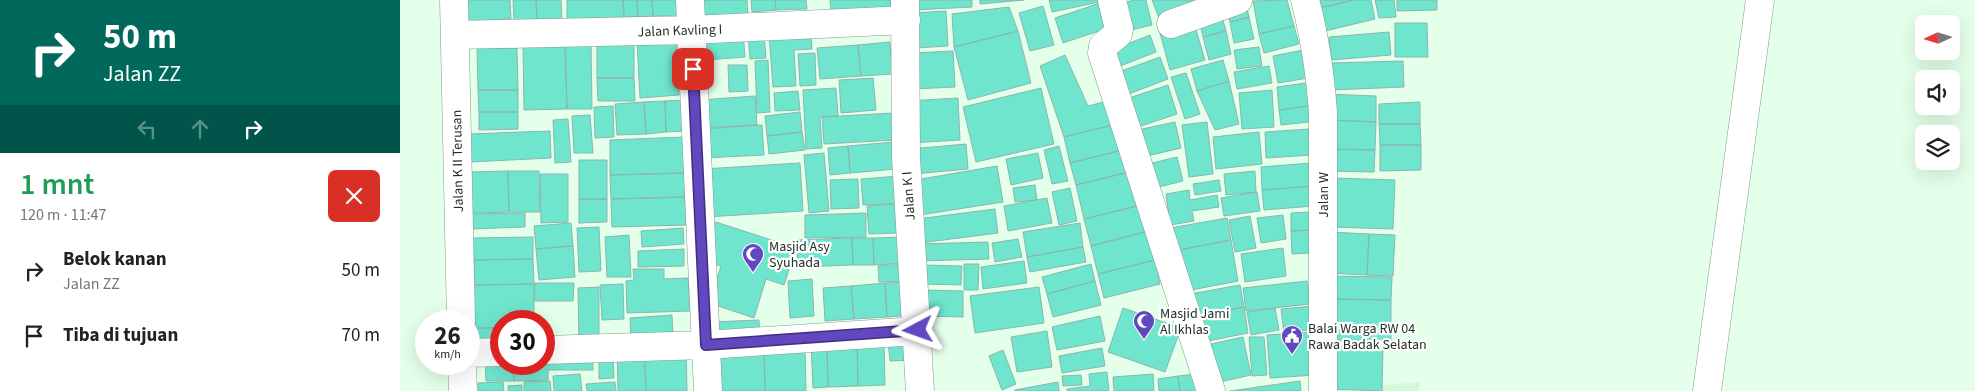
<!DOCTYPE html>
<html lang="id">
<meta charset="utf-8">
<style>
:root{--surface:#fff;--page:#f6f6f6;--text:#222;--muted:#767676}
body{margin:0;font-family:"Source Sans 3",sans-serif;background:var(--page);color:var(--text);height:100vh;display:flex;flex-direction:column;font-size:19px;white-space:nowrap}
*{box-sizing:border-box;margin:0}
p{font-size:16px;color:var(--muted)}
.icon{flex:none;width:28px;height:28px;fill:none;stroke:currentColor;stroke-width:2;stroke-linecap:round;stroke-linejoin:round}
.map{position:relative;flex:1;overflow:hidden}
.sheet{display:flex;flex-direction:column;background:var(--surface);width:400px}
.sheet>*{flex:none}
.guide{background:#00695c;color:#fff;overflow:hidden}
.needle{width:32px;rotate:266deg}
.fabs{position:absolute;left:1515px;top:15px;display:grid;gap:10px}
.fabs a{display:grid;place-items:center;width:45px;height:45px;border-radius:8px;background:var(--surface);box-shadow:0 5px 20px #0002;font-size:25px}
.speed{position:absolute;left:15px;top:310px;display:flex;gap:10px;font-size:25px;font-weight:700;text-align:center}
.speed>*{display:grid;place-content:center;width:65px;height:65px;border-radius:50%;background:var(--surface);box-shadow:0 5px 20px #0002;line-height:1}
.speed small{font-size:12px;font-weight:400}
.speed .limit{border:8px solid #d22;background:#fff;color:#111}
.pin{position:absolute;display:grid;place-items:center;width:42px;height:42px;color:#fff;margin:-21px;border-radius:10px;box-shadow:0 2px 8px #0006}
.me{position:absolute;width:55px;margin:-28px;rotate:266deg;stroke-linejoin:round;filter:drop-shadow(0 0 4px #0008)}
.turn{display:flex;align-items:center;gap:18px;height:105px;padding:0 20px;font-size:22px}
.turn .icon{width:65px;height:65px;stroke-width:2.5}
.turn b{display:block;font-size:35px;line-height:42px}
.lanes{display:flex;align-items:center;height:48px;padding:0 20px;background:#0003;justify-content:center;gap:25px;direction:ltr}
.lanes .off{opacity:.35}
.round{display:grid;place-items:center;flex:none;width:52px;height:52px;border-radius:8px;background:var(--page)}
.overview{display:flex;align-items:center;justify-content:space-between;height:85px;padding:0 20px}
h1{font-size:30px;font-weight:600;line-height:38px;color:#1e9e55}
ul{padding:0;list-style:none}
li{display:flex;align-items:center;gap:15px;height:65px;padding:0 20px}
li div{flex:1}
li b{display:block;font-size:19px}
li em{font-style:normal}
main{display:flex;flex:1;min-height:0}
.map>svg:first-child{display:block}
.built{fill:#d1f9da}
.building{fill:#6fe5ce;stroke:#8bb6ac}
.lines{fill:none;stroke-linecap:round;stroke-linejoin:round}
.minor-casing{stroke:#809e87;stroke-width:29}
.minor{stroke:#fff;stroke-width:28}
.route-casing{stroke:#402f7d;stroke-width:12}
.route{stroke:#6248c0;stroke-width:9}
.labels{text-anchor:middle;stroke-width:4.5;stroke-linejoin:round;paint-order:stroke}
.street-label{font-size:14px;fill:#243127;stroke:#fff}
.poi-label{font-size:14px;fill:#243127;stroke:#fff;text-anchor:start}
</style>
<main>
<section class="sheet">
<div class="guide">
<div class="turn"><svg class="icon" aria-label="right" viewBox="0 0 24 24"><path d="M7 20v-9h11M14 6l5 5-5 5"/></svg><div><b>50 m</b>Jalan ZZ</div></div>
<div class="lanes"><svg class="icon off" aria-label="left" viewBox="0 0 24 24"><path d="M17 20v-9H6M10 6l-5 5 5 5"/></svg><svg class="icon off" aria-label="ahead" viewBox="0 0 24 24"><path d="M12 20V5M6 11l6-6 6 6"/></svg><svg class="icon" aria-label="right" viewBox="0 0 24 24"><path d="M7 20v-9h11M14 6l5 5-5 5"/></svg></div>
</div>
<div class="overview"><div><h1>1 mnt</h1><p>120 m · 11:47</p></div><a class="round" style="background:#d93025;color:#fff"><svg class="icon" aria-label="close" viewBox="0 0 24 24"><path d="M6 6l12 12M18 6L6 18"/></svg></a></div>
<ul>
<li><svg class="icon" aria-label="right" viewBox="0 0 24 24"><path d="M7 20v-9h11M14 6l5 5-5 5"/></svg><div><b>Belok kanan</b><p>Jalan ZZ</p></div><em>50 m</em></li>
<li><svg class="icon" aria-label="arrive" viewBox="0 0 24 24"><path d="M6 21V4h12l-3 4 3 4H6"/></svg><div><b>Tiba di tujuan</b></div><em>70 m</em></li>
</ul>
</section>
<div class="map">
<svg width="1575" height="391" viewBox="0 0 1575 391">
<rect width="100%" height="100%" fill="#e4ffea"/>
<path class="built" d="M1020 382 1019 391H919Z"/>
<path class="building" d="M62 0H110L111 19 63 22Z
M113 0H136L137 21 114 22Z
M136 0H161L162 20 137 21Z
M167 0H223L224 17 167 19Z
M223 0H237L238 17H224Z
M237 0H252L253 16 238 17Z
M252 0H276L277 16H253Z
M293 0H347L348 17 294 19Z
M351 0H375L376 10 352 12Z
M375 0H406L407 9 376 10Z
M430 0H490L491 10 431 14Z
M514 0H572V7L514 10Z
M580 0H624L580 4Z
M649 0H704V1L652 12Z
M709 0 717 25 663 43 655 18Z
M735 0H746L752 25 723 32 717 4Z
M752 0H795L798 9 761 23Z
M887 0 894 26 859 34 853 1Z
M909 0H954L911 10Z
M954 0H971L975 19 917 33 911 10Z
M975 0H994L996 17 979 18Z
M997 0H1037V10L997 11Z
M846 4 849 17 830 22 826 9Z
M643 6 654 45 630 51 619 13Z
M609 7 618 31 554 47 552 14Z
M820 10 826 31 803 37 798 16Z
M546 11 548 46 514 48 512 13Z
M849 17 854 39 834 43 830 22Z
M794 23 805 60 770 70 760 33Z
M995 23H1027L1028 57H995Z
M894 26 899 44 864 53 859 34Z
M343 31 345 57 306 60 304 34Z
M411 31 412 49 394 50 396 86 373 87 369 34Z
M618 31 631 83 568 100 554 47Z
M826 31 831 54 809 60 803 37Z
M989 32 991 55 931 60 929 37Z
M364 34 366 58 350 59 348 35Z
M750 35 756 52 713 69 707 52Z
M276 39 279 95 240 98 237 42Z
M490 42 492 74 461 76 458 45Z
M165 44H191L192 109H167Z
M165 44 167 109 124 110 123 45Z
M234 44V78H197V45Z
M458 45 461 76 420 79 417 48Z
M859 47 862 66 837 69 834 50Z
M77 48H117L118 90H78Z
M903 50 908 78 878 83 873 56Z
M553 51 555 87 514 89 513 53Z
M415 53 416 85 400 86 398 54Z
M665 55 688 106 715 99 721 123 664 137 640 66Z
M760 57 768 79 721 97 713 74Z
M368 60 370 112 357 113 355 61Z
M823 60 829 81 797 91 791 69Z
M1003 61 1004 87 930 90 929 63Z
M328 65H347L348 91 329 92Z
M869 66 872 83 837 89 834 72Z
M786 73 800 114 785 119 771 77Z
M197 78H234L235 101H198Z
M473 78 476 110 441 113 439 80Z
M829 81 839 124 815 130 797 91Z
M913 82 916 105 879 110 877 87Z
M768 85 777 114 729 130 720 101Z
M436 88 438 116 420 117 422 148 406 149 403 90Z
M641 88 654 144 576 162 563 107Z
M78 90H118V112H79Z
M872 90 874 127 842 129 839 93Z
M398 91 400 110 375 111 374 93Z
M927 94 976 96V122L927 120Z
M355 96 357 125 300 128 299 100Z
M558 98 560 140 510 143 507 101Z
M285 100 287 131 266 132 265 101Z
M265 101 266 132 246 134 244 102Z
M244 102 246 134 217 135 215 104Z
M1020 102V124H979V104Z
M916 105 918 121 881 125 879 110Z
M213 106 214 137 195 138 194 107Z
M79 112H118V129L79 130Z
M400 112 402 132 367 136 365 116Z
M493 113 495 140 424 144 422 117Z
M190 115 193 153H174L172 116Z
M168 119 171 162 155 163 153 120Z
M927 120 976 122 975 150 926 149Z
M775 122 781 148 747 156 742 129Z
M807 122 813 174 789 177 782 125Z
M721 123 727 149 670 163 664 137Z
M979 124H1020L1021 145H980Z
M362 125 364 155 303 158 301 129Z
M910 129 912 155 866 158 865 132Z
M150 131 151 158 70 162 69 134Z
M402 132 405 150 369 154 367 136Z
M859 132 862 164 816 169 813 137Z
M284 137 285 173 210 175V140Z
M494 142 496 169 450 173 448 146Z
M566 144 568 169 513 174 510 149Z
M980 145H1021V170L980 171Z
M448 146 450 173 430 175 428 148Z
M659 146 668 181 652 184 644 150Z
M727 149 733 171 676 185 670 163Z
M926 149 975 150 974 172 925 171Z
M424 153 429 211 409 213 404 155Z
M638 153 643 178 611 185 606 159Z
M777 157 783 181 750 189 744 165Z
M179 160H207V199H179Z
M400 163 403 211 306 217 303 169Z
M911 163 913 186 862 190 861 167Z
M597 166 603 202 520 215 515 180Z
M108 171H139L140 212H109Z
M108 171 109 212 72 213 71 172Z
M733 171 741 205 684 219 676 185Z
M855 171 856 192 826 195 824 174Z
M285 173V197L211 199 210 175Z
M140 174H168V222L141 223Z
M499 176 501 203 463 205 461 179Z
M933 178 995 180 993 229 931 227Z
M458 179 459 208 431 209 430 180Z
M819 180 821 191 795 195 793 184Z
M635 185 637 200 615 202 613 188Z
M913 186 914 206 864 210 862 190Z
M670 188 677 221 659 225 652 192Z
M789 190 790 200 817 195 819 207 792 211 794 221 770 225 766 194Z
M857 192 860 211 824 216 821 198Z
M285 197 287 225 212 227 211 199Z
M647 198 652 223 608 231 604 206Z
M179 199H207V222L179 223Z
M497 204 498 233 469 234 467 206Z
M741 205 748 231 691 246 684 219Z
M595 209 598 233 520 243 517 219Z
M911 212V230L891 231V213Z
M125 213V227L72 229V214Z
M466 213V237L405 238V215Z
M883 215 886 239 861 243 857 218Z
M850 216 856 248 835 252 829 220Z
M827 218 831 240 774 251 770 228Z
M316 222 396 248 384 285 366 279 354 318 309 303 321 266 303 261Z
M171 223 173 246 136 249 134 226Z
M680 223 683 247 627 257 623 232Z
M199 227 201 271 179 272 177 228Z
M283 228 284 244 242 247 241 231Z
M911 230V253L892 254 891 231Z
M748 231 755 260 698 274 691 246Z
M930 232 969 234 967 275 928 273Z
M969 234 995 235 993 276 967 275Z
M229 235 231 277H207L205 237Z
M133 237V259L74 260 73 238Z
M504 237 505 263 474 265 473 238Z
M452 238H473L474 265H453Z
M452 238 453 265 398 267 397 240Z
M618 239 622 257 595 262 592 243Z
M831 240 838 281 781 292 774 251Z
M588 242 589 259 518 261V244Z
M173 246 175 277 139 280 136 249Z
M683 247 686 262 630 272 627 257Z
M883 248 886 276 845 282 841 254Z
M284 249V266L238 267V251Z
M133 259 134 284 74 285V260Z
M755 260 760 284 704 298 698 274Z
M624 261 627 283 583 289 581 267Z
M506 264V281L479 282 478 266Z
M564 264H579L578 290H564Z
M691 264 695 281 647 294 642 277Z
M523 265 562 266 561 285 522 284Z
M233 269H264V279L288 278 290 311 227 313 226 281 234 280Z
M928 276 992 277 991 300 927 299Z
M412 279 414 316 390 318 388 281Z
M695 281 701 305 653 317 647 294Z
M907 281 910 304 846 311 843 288Z
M509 282 511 315 487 317 485 283Z
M135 283H174L173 301H134Z
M485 283 487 317 454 319 451 286Z
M134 284V321H101V328H75L74 285Z
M223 284 224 319 202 320 200 285Z
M840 285 844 307 789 318 785 295Z
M451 286 454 319 425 321 423 288Z
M199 287V343H179L178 288Z
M639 287 644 323 575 333 570 296Z
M522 290 563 291V317L522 316Z
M927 299 991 300V341L926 340Z
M913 306 916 329 884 333 881 309Z
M844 307 848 333 798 343 789 318Z
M723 308 781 328 765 372 708 352Z
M875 308 879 330 851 335 847 312Z
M272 315 273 336 231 339 230 318Z
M700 316 705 341 657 350 652 327Z
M359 320 360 341 313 343 312 322Z
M75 328H101V347L75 348Z
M647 331 652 367 617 372 611 337Z
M913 332 916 375 870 378 867 335Z
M843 337 851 375 811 384 802 346Z
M849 337H864L867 375 852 376Z
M513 339 514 360 490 361 488 340Z
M484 340 485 385 458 386 457 341Z
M457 341 458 386 428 387 427 342Z
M411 342H427L428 387 413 388Z
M933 345 983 347 982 391 931 389Z
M286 348 287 391H246L244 349Z
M702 348 705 366 662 373 659 356Z
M244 349 246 391H218L217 350Z
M405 350 406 391H365L364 351Z
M603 350 616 384 602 390 589 356Z
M364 351 365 391H317L316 353Z
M144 354H193V370H148V380L114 381 113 364H144Z
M85 355 101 364H113L114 381H86Z
M213 356 214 378 199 379V357Z
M707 372 709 391H667V389L690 386 689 374Z
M180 374 182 391H154L153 376Z
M753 374 754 391H714L713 377Z
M797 374 799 391H780L778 376Z
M681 375 682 385 663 386 662 376Z
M778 376 780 391H759L758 379Z
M150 381 151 391H124V382Z
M900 381 901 391H830Z
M103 382 104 391H78V383Z
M215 382 216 391H187L186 384Z
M658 382 659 391H615V390Z
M122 385V391H108V386Z"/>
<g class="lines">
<g class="minor-casing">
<path id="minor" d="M54 0 61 321
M290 0 308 391
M505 0 506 158 520 391
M712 0 719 29 718 34 703 46 702 53 811 391
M905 0C915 37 920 73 923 112V391
M771 24 838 0
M55 35 291 30 506 20
M144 350 306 345 517 331
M69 353 101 352
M62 364 63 391
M1307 391 1360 0"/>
</g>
<use href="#minor" class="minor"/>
</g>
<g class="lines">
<g class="route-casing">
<path id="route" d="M293 69 306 345 518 330"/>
</g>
<use href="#route" class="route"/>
</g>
<defs>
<g id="mosque-pin" transform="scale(1.125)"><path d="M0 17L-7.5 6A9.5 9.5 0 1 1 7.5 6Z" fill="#6248c0" stroke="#fff"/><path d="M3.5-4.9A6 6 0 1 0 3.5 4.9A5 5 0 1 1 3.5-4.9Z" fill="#fff"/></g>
<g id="civic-pin" transform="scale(1.125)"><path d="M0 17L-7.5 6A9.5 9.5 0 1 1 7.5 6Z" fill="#6248c0" stroke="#fff"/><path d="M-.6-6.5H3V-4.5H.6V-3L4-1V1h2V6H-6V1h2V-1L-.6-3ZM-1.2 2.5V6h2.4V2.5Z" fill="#fff"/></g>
</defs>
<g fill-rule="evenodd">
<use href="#mosque-pin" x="353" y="254"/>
<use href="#mosque-pin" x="744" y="321"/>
<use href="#civic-pin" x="892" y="336"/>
</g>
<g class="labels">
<g class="street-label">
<text transform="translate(280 30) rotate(-2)" y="5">Jalan Kavling I</text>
<text transform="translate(57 161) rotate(-91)" y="5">Jalan K II Terusan</text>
<text transform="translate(923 195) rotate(-90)" y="5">Jalan W</text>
<text transform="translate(508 196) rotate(-94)" y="5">Jalan K I</text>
</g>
<g class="poi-label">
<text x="369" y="251">Masjid Asy<tspan x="369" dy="16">Syuhada</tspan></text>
<text x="760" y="318">Masjid Jami<tspan x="760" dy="16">Al Ikhlas</tspan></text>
<text x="908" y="333">Balai Warga RW 04<tspan x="908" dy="16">Rawa Badak Selatan</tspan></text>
</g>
</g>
</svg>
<div class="fabs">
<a><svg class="needle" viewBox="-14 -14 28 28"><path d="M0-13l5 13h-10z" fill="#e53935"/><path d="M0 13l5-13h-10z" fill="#767676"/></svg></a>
<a><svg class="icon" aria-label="sound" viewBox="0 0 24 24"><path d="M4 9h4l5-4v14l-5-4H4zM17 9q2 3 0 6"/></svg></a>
<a><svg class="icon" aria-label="layers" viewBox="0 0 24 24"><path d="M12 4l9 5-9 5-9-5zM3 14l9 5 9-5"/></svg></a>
</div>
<div class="speed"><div>26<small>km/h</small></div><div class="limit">30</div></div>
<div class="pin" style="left:293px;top:69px;background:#d93025"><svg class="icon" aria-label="arrive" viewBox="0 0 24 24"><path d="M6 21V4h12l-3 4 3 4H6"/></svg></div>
<svg class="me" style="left:518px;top:330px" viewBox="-20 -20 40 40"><path d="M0-17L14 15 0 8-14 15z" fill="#6248c0" stroke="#fff" stroke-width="4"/></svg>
</div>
</main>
